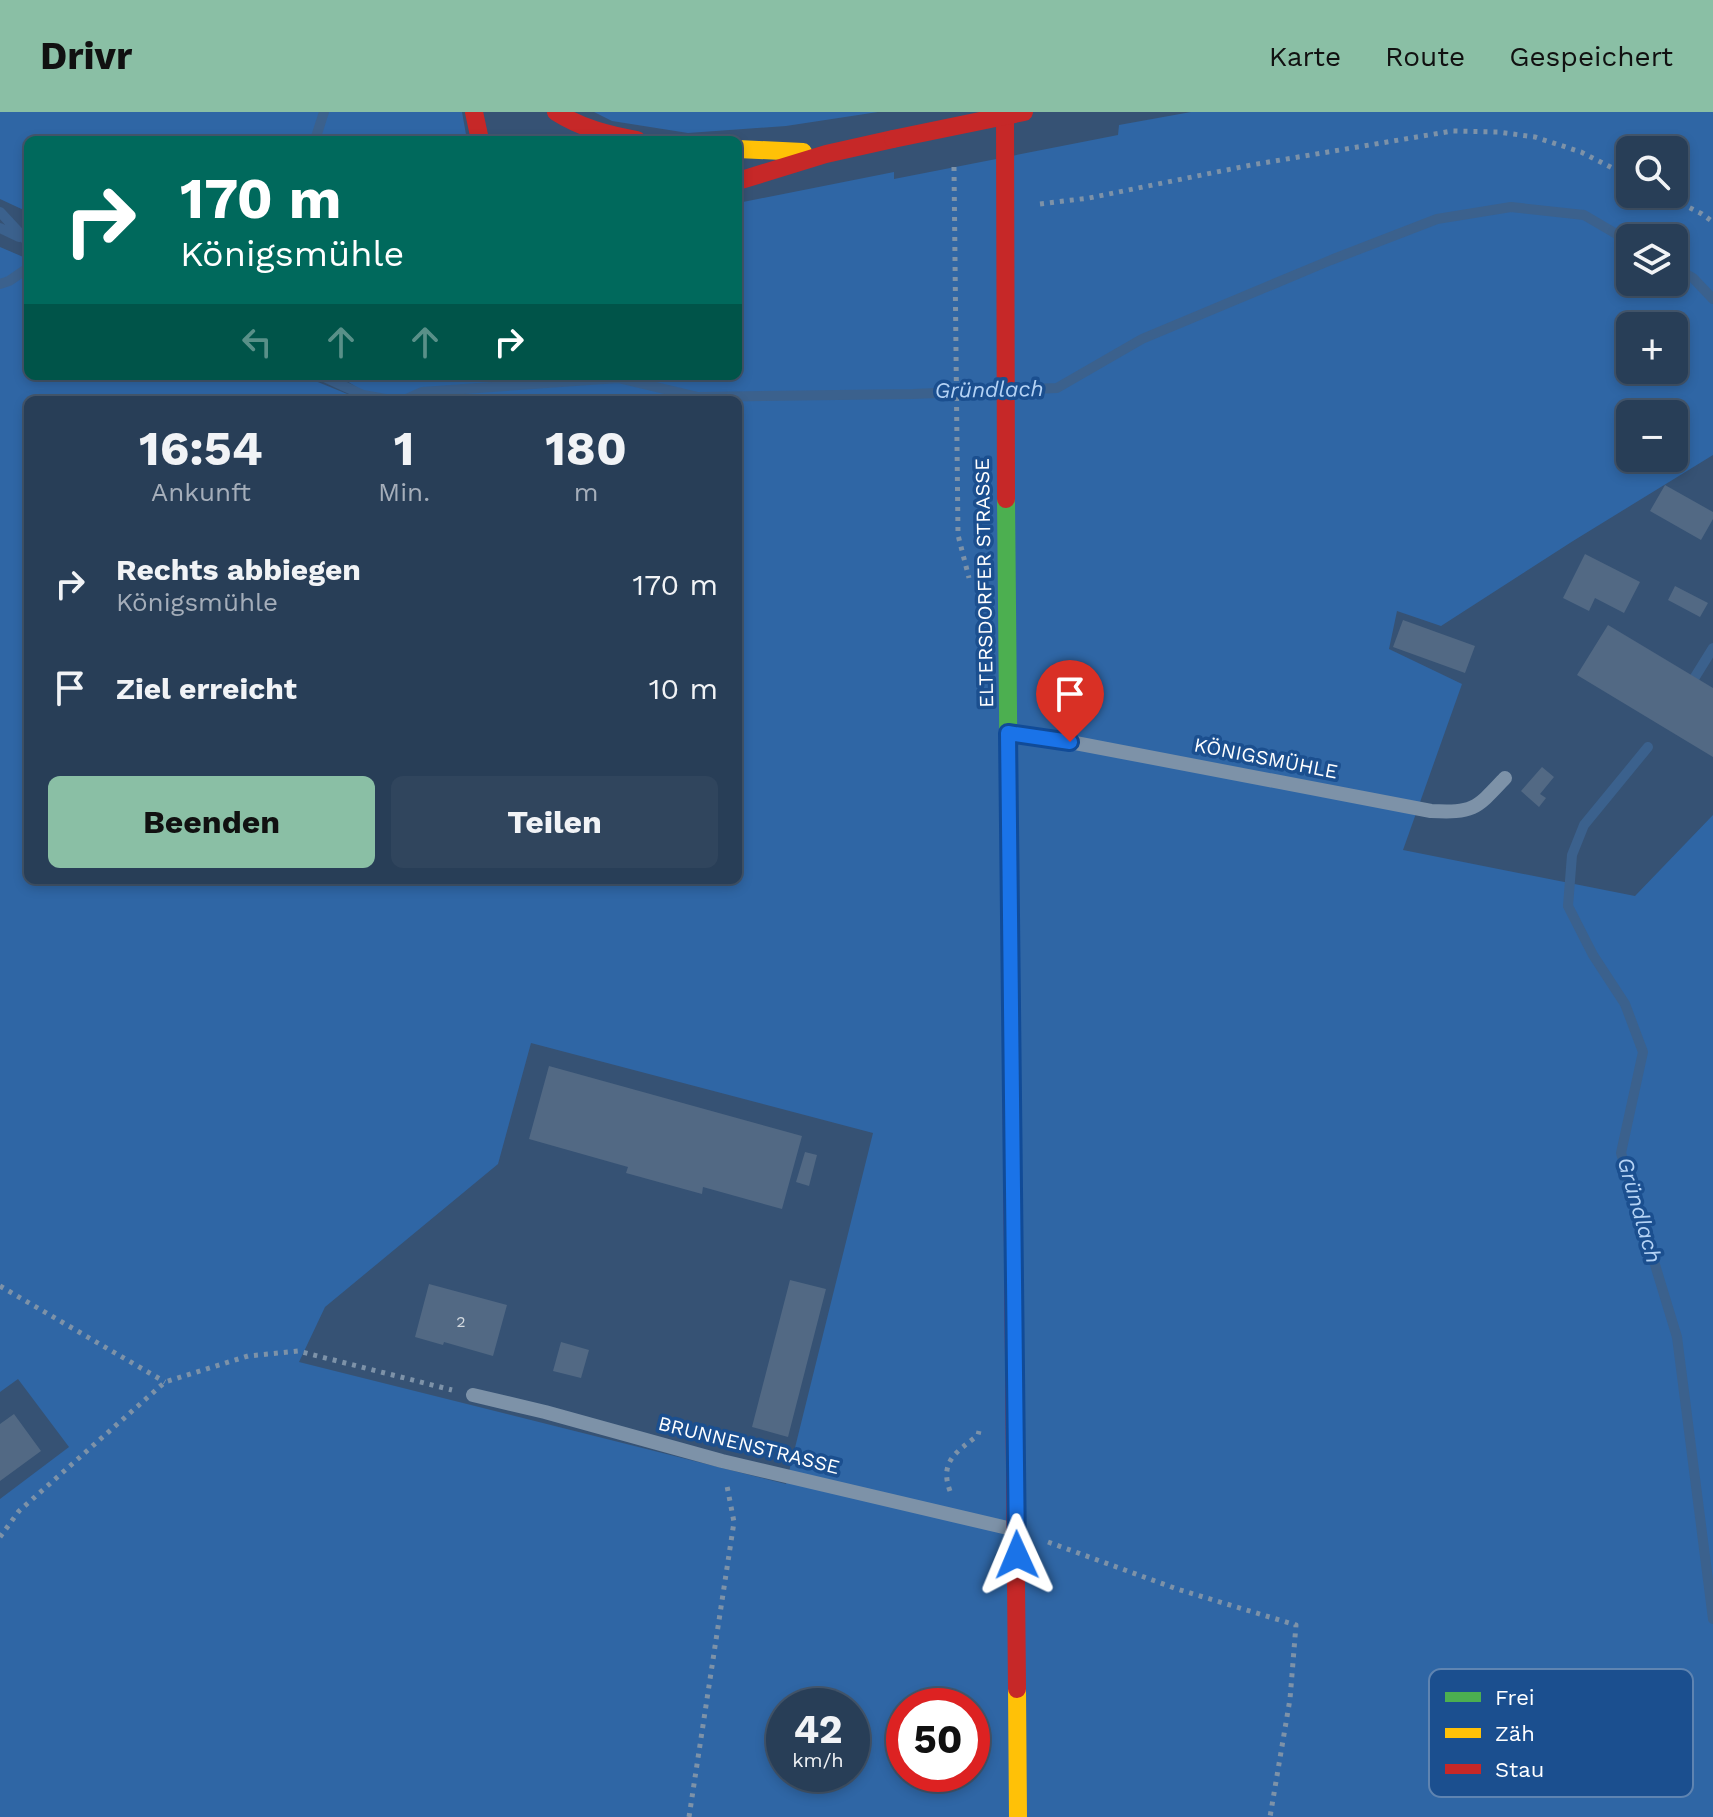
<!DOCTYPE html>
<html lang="de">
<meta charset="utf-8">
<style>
:root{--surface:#283e57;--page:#30455d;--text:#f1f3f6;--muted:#a5aeba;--line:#44576d;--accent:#8abfa5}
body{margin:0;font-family:"Work Sans",sans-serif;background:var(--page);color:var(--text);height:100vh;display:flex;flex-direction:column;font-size:30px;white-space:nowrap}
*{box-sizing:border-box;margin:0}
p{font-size:26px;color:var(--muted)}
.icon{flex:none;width:44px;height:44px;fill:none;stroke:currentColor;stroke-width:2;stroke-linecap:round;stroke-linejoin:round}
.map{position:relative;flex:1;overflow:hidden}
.side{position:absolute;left:24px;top:284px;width:718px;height:488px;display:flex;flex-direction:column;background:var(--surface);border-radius:12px;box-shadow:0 4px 12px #0003,0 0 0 2px var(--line)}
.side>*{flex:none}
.guide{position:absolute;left:24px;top:24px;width:718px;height:244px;border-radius:12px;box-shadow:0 4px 12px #0003,0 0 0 2px var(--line);background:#00695c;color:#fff;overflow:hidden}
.buttons{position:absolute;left:1616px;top:24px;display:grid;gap:16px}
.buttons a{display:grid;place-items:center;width:72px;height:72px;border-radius:12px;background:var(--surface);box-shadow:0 4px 12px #0003,0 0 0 2px var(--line);font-size:40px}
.speed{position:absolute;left:766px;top:1576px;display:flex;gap:16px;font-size:40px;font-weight:700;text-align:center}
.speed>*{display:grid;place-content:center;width:104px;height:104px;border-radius:50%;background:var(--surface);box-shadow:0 4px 12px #0003,0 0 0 2px var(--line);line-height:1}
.speed small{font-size:20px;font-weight:400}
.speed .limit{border:12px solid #d22;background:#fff;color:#111}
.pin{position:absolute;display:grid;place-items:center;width:68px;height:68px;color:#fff;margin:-82px -34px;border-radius:50% 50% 50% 0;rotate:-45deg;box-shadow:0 0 8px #0007}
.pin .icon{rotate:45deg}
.me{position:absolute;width:88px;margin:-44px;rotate:359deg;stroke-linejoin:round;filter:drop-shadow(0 0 6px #0008)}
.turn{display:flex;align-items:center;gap:28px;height:168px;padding:0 24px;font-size:36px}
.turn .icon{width:104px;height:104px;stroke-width:2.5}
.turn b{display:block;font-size:56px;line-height:68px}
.lanes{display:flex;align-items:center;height:76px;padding:0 24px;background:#0003;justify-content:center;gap:40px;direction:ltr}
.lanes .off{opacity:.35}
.eta{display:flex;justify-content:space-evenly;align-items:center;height:136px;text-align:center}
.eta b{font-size:48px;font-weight:700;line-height:56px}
.button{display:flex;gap:16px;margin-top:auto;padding:16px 24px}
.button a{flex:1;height:92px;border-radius:12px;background:var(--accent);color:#111;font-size:32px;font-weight:700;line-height:92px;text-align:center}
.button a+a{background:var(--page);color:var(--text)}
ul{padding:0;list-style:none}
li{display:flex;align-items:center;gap:24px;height:104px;padding:0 24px}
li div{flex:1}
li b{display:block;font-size:30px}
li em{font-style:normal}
header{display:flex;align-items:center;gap:48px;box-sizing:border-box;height:112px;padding:0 40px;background:var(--accent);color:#111}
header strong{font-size:38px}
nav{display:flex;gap:44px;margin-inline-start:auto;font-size:28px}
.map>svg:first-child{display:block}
.green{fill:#2f66a5;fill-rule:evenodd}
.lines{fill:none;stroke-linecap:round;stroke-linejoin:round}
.stream{stroke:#3b618d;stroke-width:10}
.building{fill:#526984}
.path{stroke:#7d92a8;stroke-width:5;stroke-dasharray:4 6;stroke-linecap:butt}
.lane{stroke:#7d92a8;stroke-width:14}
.fast{stroke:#4caf50;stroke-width:18}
.slow{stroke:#ffc107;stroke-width:18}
.jam{stroke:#c62828;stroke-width:18}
.jam-bridge{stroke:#c62828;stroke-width:18}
.route-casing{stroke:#114b97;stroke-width:20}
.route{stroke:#1a73e8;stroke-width:14}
.labels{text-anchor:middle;stroke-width:7;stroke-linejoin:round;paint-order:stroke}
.number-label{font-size:16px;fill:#d4dae0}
.street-label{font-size:20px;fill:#fff;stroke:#1b4f8f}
.water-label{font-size:22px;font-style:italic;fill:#b5d3f5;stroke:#1b4f8f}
.key{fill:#1b4f8f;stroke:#5f84b1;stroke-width:2}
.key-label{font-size:22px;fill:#fff}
</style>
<header>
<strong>Drivr</strong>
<nav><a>Karte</a><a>Route</a><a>Gespeichert</a></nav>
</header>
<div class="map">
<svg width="1713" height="1705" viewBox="0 0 1713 1705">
<rect width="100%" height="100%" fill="#365274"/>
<path class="green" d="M0 0H462L467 28H28V100L0 87Z
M594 0H878L786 14 688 21 612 9Z
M1191 0H1713V343L1573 429 1441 514 1397 499 1389 537 1462 572 1403 738 1635 784 1713 703V1705H0V1387L69 1335 18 1267 0 1280V135L28 147V264H303L362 288H28V768H738V288H377L339 264H738V91L894 60V67L1118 23 1119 13ZM1630 38H1674V82H1630ZM1630 126H1674V170H1630ZM1630 214H1674V258H1630ZM1630 302H1674V346H1630ZM531 931 873 1021 786 1372 299 1250 325 1195 498 1052ZM784 1594H852V1662H784ZM904 1594H972V1662H904Z"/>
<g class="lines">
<path class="stream" d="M315 28 324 0
M0 100 27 129
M0 116 19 125
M1674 155 1693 166 1713 187
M0 172 9 169 28 156
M322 264 363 283 391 288
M404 288 422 280 618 266 698 285 913 282 1057 276 1142 227 1331 148 1437 107 1511 95 1584 103 1630 130
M1695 565 1713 536
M1648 635 1584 713 1572 743 1568 794 1593 843 1625 892 1643 940 1621 1041 1677 1225 1713 1507"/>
</g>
<path class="building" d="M1665 373 1713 400V407L1701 428 1650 399Z
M1585 442 1640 470 1624 501 1595 486 1589 499 1563 486Z
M1675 474 1708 491 1700 505 1668 488Z
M1403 508 1475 534 1465 561 1393 535Z
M1608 513 1713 576V645L1577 563Z
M1542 655 1554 665 1540 682 1546 686 1539 695 1521 679Z
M549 954 802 1024 782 1097 703 1075 702 1082 626 1061 628 1055 529 1027Z
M805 1040 817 1043 809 1074 796 1070Z
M790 1168 826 1177 788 1325 752 1315Z
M429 1172 507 1193 493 1244 444 1230 443 1233 415 1225Z
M561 1230 589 1238 581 1266 553 1259Z
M14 1302 41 1339 0 1369V1312Z"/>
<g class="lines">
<path class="path" d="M954 55 958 423 969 466
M1663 82 1702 102 1713 110
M1040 92 1089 86 1251 53 1452 19 1498 20 1535 25 1581 40 1630 65
M0 1174 165 1270
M950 1379C939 1349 957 1340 978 1323L979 1319
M0 1425 19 1399 165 1270 248 1244 298 1239 452 1278
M1048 1430 1177 1477 1296 1513 1290 1587 1270 1705
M689 1705 734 1410 727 1374"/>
<path class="lane" d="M1009 621 1070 630 1431 699C1474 701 1476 697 1505 666
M473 1283 545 1300 722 1349 1012 1417"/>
<path class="fast" d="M1006 387 1011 914"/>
<path class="slow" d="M738 37 803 40
M1017 1577 1018 1705"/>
<path class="jam" d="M474 0 480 28
M556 0C581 16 608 23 637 28
M1005 0 1006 387
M738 69 826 42 893 27
M1011 914 1017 1577"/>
<path class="jam-bridge" d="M893 27 1024 0"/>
</g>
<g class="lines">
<g class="route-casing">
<path id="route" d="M1017 1443 1008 621 1070 630"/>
</g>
<use href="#route" class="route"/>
</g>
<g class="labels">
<g class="number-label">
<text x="461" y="1215">2</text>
</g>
<g class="street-label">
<text transform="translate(984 471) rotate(-91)" y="7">ELTERSDORFER STRASSE</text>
<text transform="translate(1266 646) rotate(11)" y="7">KÖNIGSMÜHLE</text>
<text transform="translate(749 1333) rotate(14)" y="7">BRUNNENSTRASSE</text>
</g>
<g class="water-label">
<text transform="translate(989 277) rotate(-1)" y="8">Gründlach</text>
<text transform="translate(1640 1098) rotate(74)" y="8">Gründlach</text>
</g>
</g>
<rect x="1429" y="1557" width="264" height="128" rx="12" class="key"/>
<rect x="1445" y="1580" width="36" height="10" fill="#4caf50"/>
<rect x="1445" y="1616" width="36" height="10" fill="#ffc107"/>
<rect x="1445" y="1652" width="36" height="10" fill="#c62828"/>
<g class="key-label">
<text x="1495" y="1593">Frei</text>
<text x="1495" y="1629">Zäh</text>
<text x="1495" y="1665">Stau</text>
</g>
</svg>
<div class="buttons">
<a><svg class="icon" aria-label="search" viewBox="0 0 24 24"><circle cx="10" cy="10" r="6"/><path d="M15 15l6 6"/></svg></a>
<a><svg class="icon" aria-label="layers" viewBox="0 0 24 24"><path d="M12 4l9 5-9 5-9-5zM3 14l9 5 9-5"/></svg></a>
<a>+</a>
<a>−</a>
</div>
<div class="speed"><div>42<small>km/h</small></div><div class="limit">50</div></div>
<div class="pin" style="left:1070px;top:630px;background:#d93025"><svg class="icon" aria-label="arrive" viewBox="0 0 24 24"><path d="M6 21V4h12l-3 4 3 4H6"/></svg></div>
<svg class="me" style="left:1017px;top:1443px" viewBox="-20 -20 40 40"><path d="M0-17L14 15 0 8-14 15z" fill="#1a73e8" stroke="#fff" stroke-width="4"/></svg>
<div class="guide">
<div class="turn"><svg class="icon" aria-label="right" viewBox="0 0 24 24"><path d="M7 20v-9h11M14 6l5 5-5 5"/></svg><div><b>170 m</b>Königsmühle</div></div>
<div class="lanes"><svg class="icon off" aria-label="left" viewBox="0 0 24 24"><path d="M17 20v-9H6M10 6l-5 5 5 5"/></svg><svg class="icon off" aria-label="ahead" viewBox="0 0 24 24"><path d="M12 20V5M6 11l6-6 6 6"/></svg><svg class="icon off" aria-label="ahead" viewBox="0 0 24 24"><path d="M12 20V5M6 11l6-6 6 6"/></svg><svg class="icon" aria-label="right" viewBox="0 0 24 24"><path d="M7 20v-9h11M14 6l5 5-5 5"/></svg></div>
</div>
<section class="side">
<div class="eta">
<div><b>16:54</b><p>Ankunft</p></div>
<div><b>1</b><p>Min.</p></div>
<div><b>180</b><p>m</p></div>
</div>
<ul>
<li><svg class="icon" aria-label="right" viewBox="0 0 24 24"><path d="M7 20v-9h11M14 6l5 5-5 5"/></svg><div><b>Rechts abbiegen</b><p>Königsmühle</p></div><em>170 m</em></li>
<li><svg class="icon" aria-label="arrive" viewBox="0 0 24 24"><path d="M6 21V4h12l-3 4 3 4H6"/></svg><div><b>Ziel erreicht</b></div><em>10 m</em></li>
</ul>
<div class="button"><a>Beenden</a><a>Teilen</a></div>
</section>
</div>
